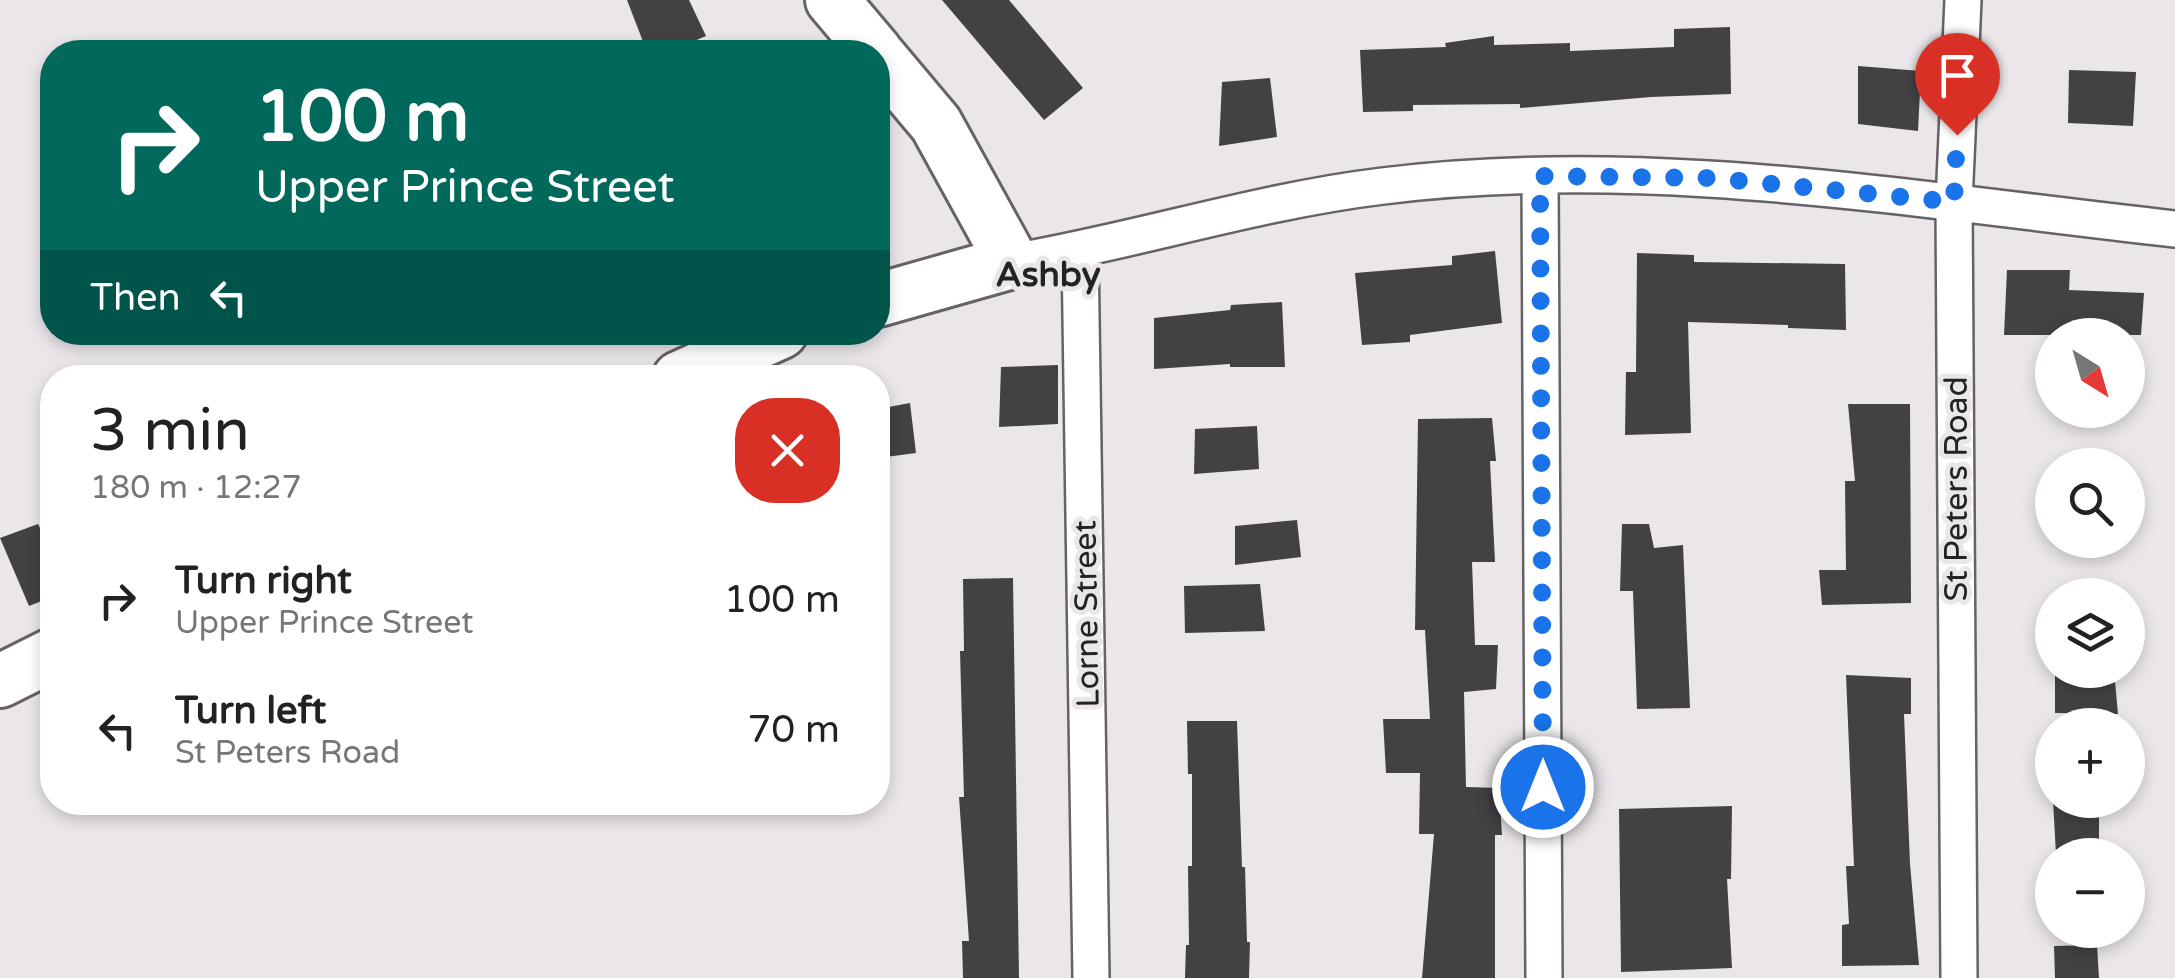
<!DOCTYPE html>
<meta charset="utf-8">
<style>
:root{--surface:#fff;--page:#f2f2f2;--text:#222;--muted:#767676}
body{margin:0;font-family:"Varela Round",sans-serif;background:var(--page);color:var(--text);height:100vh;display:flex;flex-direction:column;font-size:38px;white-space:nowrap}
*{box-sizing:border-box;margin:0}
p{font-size:32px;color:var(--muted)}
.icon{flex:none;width:55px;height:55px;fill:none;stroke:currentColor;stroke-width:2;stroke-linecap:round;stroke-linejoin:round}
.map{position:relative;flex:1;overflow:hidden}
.drawer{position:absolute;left:40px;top:365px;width:850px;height:450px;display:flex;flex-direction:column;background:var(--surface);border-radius:40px;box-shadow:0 5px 15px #0003}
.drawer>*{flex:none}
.hud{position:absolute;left:40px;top:40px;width:850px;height:305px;border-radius:40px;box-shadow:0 5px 15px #0003;background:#00695c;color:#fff;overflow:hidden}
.needle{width:65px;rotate:143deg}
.controls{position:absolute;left:2035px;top:318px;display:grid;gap:20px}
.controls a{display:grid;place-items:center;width:110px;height:110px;border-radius:50%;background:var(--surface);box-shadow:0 5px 15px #0003;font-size:50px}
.pin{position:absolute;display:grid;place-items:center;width:85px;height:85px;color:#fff;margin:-102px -42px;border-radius:50% 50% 50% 0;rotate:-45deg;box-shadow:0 0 10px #0007}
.pin .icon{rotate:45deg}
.me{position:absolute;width:110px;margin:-55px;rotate:0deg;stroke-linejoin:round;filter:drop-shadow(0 0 8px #0008)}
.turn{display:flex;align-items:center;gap:35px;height:210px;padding:0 50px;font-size:45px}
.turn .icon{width:130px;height:130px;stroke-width:2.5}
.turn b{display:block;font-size:70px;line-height:85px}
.then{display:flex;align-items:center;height:95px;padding:0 50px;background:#0003;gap:20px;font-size:38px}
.round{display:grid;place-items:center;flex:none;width:105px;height:105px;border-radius:40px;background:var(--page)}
.summary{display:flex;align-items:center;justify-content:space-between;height:170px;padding:0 50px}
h1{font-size:60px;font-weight:600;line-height:75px}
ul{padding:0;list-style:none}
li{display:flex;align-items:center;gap:30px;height:130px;padding:0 50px}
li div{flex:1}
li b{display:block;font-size:38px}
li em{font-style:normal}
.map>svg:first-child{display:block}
.building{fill:#444144}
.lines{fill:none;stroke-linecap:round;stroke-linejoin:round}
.street-casing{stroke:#666266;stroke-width:40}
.secondary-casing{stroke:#666266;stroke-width:58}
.street{stroke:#fff;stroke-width:35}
.secondary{stroke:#fff;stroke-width:52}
.route{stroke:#1a73e8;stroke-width:18;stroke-dasharray:0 32.4}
.labels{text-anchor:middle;stroke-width:10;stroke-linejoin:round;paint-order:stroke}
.street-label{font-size:32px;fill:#242324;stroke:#eae6ea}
.neighbourhood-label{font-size:35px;font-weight:bold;fill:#242324;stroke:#eae6ea}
</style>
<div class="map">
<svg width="2175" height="978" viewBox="0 0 2175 978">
<rect width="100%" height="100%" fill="#eae6ea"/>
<path class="building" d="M627 0H689L706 36 668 52H647Z
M942 0H1009L1083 88 1044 120Z
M1730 27 1731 94 1651 97 1520 108V104L1413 105V111L1363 112 1360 50 1446 47 1445 43 1494 36V45L1570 43V51L1674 47V29Z
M1858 66 1921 71 1918 131 1858 124Z
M2069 70 2136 72 2133 126 2068 123Z
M1270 78 1277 137 1219 146 1222 82Z
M1495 251 1502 323 1410 335V342L1362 345 1355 273 1452 265V256Z
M1637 253 1694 255V262L1845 264 1846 330 1788 328V325L1688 322 1691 433 1625 435 1626 372H1636Z
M2007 270H2070L2069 290 2144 293 2141 335H2004Z
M1282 302 1285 367H1230V364L1154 369V318L1230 310 1231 305Z
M1058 365V424L999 427 1001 367Z
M910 403 916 453 878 458V409Z
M1848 404H1910L1911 603 1822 605 1819 570H1846L1845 481H1855Z
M1492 418 1496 461H1490L1495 562H1472L1475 645H1498L1496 689 1464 692 1466 787 1499 788 1502 835H1495V978H1422L1434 834H1419L1420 773H1386L1383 719H1430L1425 630H1415L1418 419Z
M1257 426 1259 469 1194 474 1195 429Z
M1297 520 1301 557 1235 565V526Z
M38 524 52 551V597L29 606 0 538Z
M1622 524H1649L1654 548 1683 545 1690 708 1637 709 1633 591H1620Z
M1013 578 1019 978H963L962 941H969L959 797H964L960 651H964L963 579Z
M1260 584 1265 631 1185 633 1184 586Z
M2055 670H2114L2118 714 2055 713Z
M1846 675 1911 678V714H1904L1910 864 1919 965 1842 966V925L1849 924 1846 866H1854Z
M1187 721H1237L1242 867H1245L1247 942H1250L1249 978H1185L1186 945H1189L1188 866H1192V774H1188Z
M2053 800H2099V855H2056Z
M1732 806 1731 879H1727L1732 968 1621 972 1619 809Z
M2097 945 2099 978H2055L2054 946Z"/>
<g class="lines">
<g class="street-casing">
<path id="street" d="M1540 176 1544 978
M1080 250 1091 978
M1012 262C1136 241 1258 201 1383 186 1647 153 1913 200 2175 229
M1959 978 1954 203 1963 0"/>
</g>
<g class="secondary-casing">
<path id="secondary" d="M832 0 876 52
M878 55 936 124 1012 262 878 300
M679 378 781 332
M0 681 52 655"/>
</g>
<use href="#street" class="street"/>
<use href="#secondary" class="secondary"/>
</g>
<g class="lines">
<path class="route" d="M1543 787 1540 176 1712 178 1954 202 1957 135"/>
</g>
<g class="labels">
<g class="street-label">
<text transform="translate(1956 489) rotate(-90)" y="11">St Peters Road</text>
<text transform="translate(1086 614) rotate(-91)" y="11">Lorne Street</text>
</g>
<g class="neighbourhood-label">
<text x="1048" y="286">Ashby</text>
</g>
</g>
</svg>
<div class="controls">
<a><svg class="needle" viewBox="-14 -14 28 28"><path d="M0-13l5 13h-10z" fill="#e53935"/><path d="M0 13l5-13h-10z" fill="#767676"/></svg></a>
<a><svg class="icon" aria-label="search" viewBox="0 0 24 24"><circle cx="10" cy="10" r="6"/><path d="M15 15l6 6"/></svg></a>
<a><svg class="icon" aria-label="layers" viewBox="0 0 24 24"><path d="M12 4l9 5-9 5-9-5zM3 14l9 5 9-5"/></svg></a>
<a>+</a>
<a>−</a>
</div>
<div class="pin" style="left:1957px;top:135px;background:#d93025"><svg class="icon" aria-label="arrive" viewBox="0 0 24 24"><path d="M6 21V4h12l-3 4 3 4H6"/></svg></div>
<svg class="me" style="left:1543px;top:787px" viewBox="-20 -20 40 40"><circle r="17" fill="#1a73e8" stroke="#fff" stroke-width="3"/><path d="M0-11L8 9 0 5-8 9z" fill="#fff"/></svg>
<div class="hud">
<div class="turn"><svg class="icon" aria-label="right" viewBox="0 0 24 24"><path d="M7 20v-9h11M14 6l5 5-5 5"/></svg><div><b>100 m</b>Upper Prince Street</div></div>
<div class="then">Then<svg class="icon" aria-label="left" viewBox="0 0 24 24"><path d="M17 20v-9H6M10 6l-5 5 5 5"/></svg></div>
</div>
<section class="drawer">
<div class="summary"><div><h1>3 min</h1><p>180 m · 12:27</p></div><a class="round" style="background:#d93025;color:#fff"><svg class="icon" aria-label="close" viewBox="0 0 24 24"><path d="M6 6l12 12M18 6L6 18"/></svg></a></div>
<ul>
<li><svg class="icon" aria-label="right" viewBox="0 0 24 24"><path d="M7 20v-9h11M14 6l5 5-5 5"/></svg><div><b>Turn right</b><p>Upper Prince Street</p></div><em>100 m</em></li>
<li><svg class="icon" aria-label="left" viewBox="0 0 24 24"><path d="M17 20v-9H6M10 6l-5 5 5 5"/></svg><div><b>Turn left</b><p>St Peters Road</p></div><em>70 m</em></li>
</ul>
</section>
</div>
